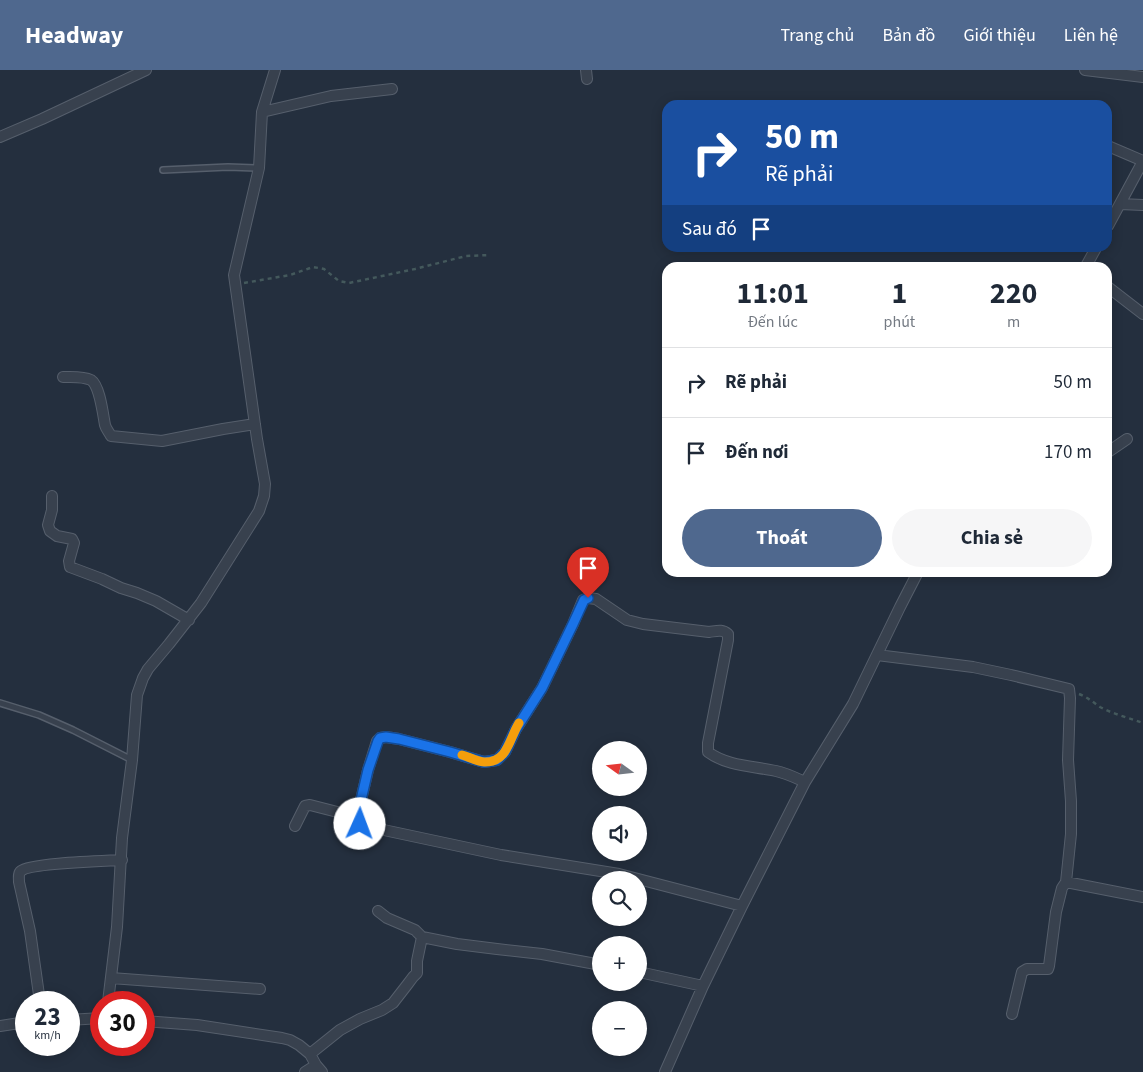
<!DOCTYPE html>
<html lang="vi">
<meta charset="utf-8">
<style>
:root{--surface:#fff;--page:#f6f6f7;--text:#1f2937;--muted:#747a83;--line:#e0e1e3;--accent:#4f688e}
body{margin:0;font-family:"Source Sans 3",sans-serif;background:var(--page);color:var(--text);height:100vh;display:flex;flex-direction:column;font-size:19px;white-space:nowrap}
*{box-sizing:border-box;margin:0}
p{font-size:16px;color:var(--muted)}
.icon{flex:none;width:28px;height:28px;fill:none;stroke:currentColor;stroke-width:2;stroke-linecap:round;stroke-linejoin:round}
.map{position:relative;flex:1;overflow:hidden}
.sheet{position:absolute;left:662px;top:192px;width:450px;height:315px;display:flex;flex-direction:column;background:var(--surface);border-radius:15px;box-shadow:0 2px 12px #0003}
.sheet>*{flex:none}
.top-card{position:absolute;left:662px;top:30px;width:450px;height:152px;border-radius:15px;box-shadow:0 2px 12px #0003;background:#1a4fa0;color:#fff;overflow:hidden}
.needle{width:32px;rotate:285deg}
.fabs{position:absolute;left:592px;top:671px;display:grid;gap:10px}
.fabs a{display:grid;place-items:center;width:55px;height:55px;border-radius:50%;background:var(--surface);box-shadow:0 2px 12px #0003;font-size:25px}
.speed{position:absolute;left:15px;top:921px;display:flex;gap:10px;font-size:25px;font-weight:700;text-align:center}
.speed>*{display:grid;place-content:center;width:65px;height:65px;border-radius:50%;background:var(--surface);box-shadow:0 2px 12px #0003;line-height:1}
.speed small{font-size:12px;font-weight:400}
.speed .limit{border:8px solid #d22;background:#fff;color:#111}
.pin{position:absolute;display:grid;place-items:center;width:42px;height:42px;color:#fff;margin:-51px -21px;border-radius:50% 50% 50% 0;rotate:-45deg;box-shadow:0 0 5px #0007}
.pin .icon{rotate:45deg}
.me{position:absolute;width:55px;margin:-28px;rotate:2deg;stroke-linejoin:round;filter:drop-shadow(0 0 4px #0008)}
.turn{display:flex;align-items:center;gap:18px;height:105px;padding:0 20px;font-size:22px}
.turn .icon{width:65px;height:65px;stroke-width:2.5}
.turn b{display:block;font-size:35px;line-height:42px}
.then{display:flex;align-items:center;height:48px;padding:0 20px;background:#0003;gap:10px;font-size:19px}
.eta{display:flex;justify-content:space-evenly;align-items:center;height:85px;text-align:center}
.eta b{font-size:30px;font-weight:700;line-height:35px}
.primary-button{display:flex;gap:10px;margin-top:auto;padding:10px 20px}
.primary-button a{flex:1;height:58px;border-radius:30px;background:var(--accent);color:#fff;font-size:20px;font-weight:700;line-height:58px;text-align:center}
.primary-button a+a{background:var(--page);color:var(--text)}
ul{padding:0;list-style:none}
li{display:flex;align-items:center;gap:15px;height:70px;padding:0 20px;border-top:1px solid var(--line)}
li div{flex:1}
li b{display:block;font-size:19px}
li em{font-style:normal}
header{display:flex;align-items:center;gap:30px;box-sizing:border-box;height:70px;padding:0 25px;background:var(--accent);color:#fff}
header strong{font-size:24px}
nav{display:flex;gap:28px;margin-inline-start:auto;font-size:18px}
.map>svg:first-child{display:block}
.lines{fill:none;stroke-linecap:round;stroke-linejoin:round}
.service-casing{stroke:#565f6c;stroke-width:8}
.minor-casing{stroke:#565f6c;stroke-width:12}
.path{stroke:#44595c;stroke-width:2.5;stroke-dasharray:4 4;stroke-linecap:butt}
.service{stroke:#38414e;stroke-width:5}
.minor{stroke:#38414e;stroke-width:10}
.route-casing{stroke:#114b97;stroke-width:12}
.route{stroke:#1a73e8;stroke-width:9}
.slow{stroke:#f59e0b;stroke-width:9}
</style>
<header>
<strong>Headway</strong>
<nav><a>Trang chủ</a><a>Bản đồ</a><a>Giới thiệu</a><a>Liên hệ</a></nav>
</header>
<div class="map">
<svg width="1143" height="1002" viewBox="0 0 1143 1002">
<rect width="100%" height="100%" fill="#242f3e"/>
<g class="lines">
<g class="service-casing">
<path id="service" d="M163 100 228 97 259 98
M0 633 39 645 73 660 132 690"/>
</g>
<g class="minor-casing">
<path id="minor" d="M586 0 587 9
M1085 0 1143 7
M262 42 331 26 392 19
M0 67 42 49 146 0
M1108 76 1143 91
M1120 134 1143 135
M1108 156 1143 91
M1085 198 1096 178
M1108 217 1143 244
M63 307C72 307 83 306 91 310 100 316 103 345 105 355 106 359 109 362 111 366L162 371 223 359 255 354
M1108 382 1127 369
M52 426V440L48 455 50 461 57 466 72 469 74 473 69 491 70 497 102 509 121 518 137 523 156 531 189 550
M877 585 973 597 1011 605 1069 619 1070 628 1068 690 1071 731V764L1066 812 1143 827
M295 756 305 736 310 735 357 747
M742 836 619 804 501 785 365 756 360 754 357 747 368 700 377 671 380 668 386 667 399 669 450 682 484 692 497 690 505 682 516 659 542 618 573 554 583 530 588 528 596 529 627 550 643 554 709 562C717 561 722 559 728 564V570L708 673V682C727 696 753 696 776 701 786 703 796 708 805 712
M422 867 457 874 497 879 542 884 601 895
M639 902 703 916
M111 908 260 919
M40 932 30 861 19 812C19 808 18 803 21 801 30 793 106 791 122 790
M108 932 117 857 122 768 132 690 137 625 143 608 148 599 169 574 201 533 259 441 264 426 265 414 257 369 234 205 259 98 262 42 275 0
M1012 944 1022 902 1027 899H1048L1049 896 1056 842 1062 818 1066 812
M69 950 101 948
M144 951 197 955 282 968 290 970 299 975 310 984 316 995 322 1002
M0 956 26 952
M310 984 340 960 360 949 382 940 393 933 407 915 413 907 417 903V891L422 867 415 860 387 848 378 841
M305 1002 316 995
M665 1002 703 916 742 836 805 712 853 634 900 537 918 502"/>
</g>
<path class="path" d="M244 213 290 205 313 197 324 199 339 211 349 213 415 199 466 186 490 185
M1079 624C1087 627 1093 632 1100 637 1113 644 1129 648 1143 653"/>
<use href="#service" class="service"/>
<use href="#minor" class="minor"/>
</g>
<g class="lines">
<g class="route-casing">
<path id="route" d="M360 754 357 747 368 700 378 671 380 668 386 667 399 669 450 682 484 692 497 690 505 682 516 659 542 618 573 554 584 530 588 528"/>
</g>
<use href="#route" class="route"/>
<path class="slow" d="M462 685C469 687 478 692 485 692 508 692 509 669 519 653"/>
</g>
</svg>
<div class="fabs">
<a><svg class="needle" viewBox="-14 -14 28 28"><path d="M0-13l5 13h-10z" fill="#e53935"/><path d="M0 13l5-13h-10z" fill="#747a83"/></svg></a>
<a><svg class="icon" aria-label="sound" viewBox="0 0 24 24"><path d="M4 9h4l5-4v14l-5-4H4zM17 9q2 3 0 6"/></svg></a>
<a><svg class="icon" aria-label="search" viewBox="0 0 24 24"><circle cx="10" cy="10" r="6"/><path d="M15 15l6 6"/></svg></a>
<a>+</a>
<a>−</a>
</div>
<div class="speed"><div>23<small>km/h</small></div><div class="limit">30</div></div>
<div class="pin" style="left:588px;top:528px;background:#d93025"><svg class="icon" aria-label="arrive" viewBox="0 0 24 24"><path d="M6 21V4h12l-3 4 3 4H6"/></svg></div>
<svg class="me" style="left:360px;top:754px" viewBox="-20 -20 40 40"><circle r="19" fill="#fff"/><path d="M0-13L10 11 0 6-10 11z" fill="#1a73e8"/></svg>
<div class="top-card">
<div class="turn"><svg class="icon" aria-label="right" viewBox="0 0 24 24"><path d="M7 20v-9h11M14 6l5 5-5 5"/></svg><div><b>50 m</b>Rẽ phải</div></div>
<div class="then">Sau đó<svg class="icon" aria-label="arrive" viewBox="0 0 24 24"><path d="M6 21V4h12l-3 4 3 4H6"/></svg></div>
</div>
<section class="sheet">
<div class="eta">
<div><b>11:01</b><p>Đến lúc</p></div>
<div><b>1</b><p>phút</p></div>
<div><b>220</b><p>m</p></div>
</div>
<ul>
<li><svg class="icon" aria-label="right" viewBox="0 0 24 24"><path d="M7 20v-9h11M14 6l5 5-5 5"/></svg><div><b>Rẽ phải</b></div><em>50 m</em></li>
<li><svg class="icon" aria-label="arrive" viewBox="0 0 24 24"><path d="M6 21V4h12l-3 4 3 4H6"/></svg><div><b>Đến nơi</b></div><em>170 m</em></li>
</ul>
<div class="primary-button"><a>Thoát</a><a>Chia sẻ</a></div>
</section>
</div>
